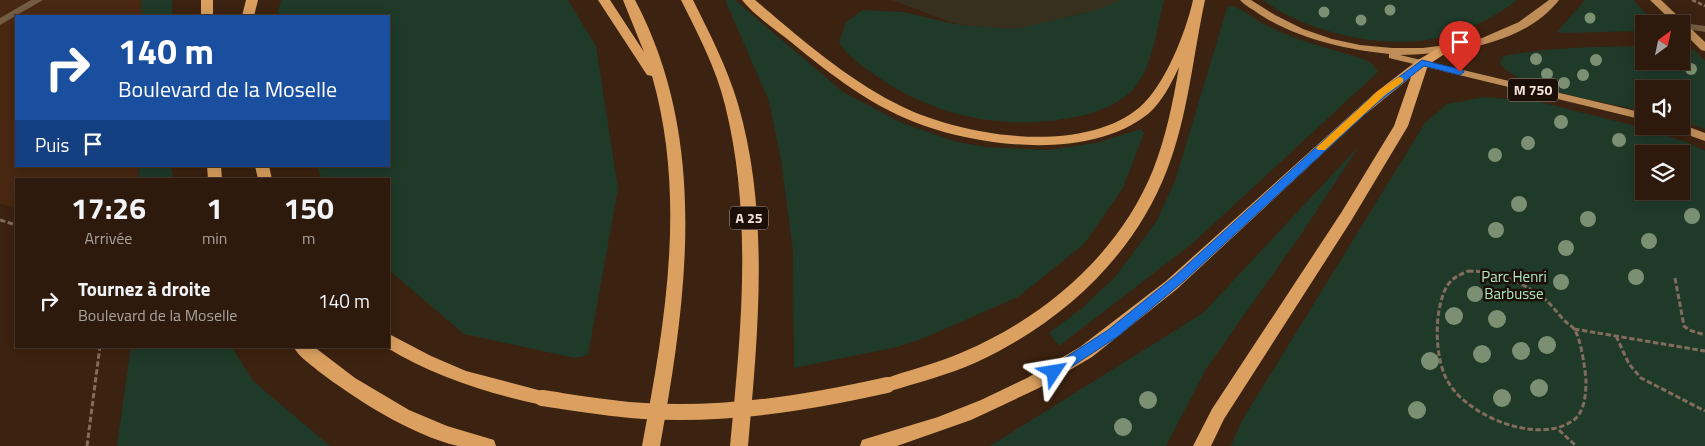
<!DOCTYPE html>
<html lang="fr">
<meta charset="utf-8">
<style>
:root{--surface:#2d1a0c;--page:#352315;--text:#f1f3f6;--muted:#a7a19d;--line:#48382d}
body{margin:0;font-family:"Titillium Web",sans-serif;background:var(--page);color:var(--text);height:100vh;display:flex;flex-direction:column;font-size:19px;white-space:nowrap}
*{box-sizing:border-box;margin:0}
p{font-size:16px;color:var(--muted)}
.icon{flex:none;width:28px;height:28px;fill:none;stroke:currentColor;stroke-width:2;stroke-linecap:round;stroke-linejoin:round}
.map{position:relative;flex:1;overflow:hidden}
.side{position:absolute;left:15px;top:178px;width:375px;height:170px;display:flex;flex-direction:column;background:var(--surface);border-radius:0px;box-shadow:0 2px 12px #0003,0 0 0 1px var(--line)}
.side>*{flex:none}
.hud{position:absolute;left:15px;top:15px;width:375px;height:152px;border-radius:0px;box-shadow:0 2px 12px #0003,0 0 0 1px var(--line);background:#1a4fa0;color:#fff;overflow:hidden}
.needle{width:32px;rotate:33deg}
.buttons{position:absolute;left:1635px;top:15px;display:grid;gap:10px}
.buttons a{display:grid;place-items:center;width:55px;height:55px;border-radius:0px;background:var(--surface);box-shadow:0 2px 12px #0003,0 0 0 1px var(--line);font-size:25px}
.pin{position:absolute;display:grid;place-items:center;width:42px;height:42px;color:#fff;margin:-51px -21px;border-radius:50% 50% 50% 0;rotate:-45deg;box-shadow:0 0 5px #0007}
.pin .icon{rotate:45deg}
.me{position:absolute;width:55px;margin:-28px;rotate:57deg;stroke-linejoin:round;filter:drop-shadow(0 0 4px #0008)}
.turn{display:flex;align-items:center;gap:18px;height:105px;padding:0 20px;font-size:22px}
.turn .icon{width:65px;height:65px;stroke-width:2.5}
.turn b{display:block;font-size:35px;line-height:42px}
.then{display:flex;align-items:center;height:48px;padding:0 20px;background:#0003;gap:10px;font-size:19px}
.eta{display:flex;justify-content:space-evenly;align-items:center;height:85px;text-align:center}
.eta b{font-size:30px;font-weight:700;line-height:35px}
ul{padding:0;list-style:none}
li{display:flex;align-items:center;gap:15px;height:75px;padding:0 20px}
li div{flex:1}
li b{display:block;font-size:19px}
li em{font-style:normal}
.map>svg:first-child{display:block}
.built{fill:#492812}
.industrial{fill:#37301f}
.green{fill:#1f3a29;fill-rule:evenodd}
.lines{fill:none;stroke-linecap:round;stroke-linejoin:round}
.path-far1{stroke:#836c5d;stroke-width:2.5;stroke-dasharray:4.5 2;stroke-linecap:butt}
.path{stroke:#836c5d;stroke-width:3;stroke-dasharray:5.5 2.5;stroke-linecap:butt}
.service{fill:#745c43;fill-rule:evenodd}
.tertiary{fill:#745c43;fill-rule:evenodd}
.primary{fill:#be8d58;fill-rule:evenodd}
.motorway{fill:#dba05f;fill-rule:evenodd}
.motorway-bridge{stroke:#dba05f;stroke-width:16}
.tree{fill:#7b8f72}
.route{fill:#1a73e8;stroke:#114b97}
.slow{fill:#f59e0b}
.labels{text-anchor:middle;stroke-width:5;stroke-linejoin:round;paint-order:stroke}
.shield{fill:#1b0f08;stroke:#b2a298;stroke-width:1}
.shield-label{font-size:14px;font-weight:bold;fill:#f3e1d6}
.park-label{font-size:15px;fill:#afe8c2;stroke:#1b0f08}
</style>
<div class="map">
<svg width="1705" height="446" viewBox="0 0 1705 446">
<rect width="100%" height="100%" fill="#3c2210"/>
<path class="built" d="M0 0H141L142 16H16V166H139L138 179H16V208L0 204Z"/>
<path class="industrial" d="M892 0H1121L1093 11 1015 29 959 25Z"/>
<path class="green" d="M141 0H172V16H142Z
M281 0H568L596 46 618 189 588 355 575 358 464 334 389 270V179H322L317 166H389V16H277Z
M725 0H735L843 92 900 122 953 141 985 147 1048 150 1096 143 1141 129 1144 133 1123 188 1084 244 1018 297 924 338 897 347 794 368 793 251 781 160 769 101Z
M1121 0H1164C1158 25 1153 62 1138 83 1125 102 1101 111 1080 116 1010 132 937 118 878 77 861 65 851 60 839 42L846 22 863 10 903 12 959 25 1015 29 1093 11Z
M1263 0H1517C1492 20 1458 35 1427 40 1376 48 1304 31 1263 0Z
M1585 0H1633L1656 24H1644V31L1563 33 1557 32Z
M1230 6C1241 7 1251 17 1260 22 1294 41 1330 48 1366 60L1373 65 1378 72 1193 243 1059 346 1049 333 1081 309 1115 277 1156 222 1175 181 1227 8Z
M1644 46V61H1681V46L1694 50 1705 61V129L1681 121V89H1644V111C1613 104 1515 89 1500 63L1503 56C1549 47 1596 47 1644 46Z
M1485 97 1540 102 1632 125 1689 143 1705 151V446H1231L1241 422 1425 123 1447 104ZM1644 154H1681V191H1644Z
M1360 145 1300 236 1206 369 1166 446H990L1203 313Z
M139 166H171L173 179H138Z
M131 346H231L253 381 330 446H117Z"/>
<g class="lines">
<path class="path-far1" d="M1692 0 1705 6"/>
<path class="path" d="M0 220 16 225
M1468 271C1496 271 1527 283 1548 302 1554 308 1559 315 1565 321 1568 324 1572 326 1574 329 1581 338 1585 369 1586 380 1586 393 1585 410 1575 419 1541 446 1472 418 1450 385 1434 362 1433 311 1447 286 1452 278 1459 275 1468 271Z
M1675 278 1684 326 1689 330 1705 335
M1574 329 1705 351
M1616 336 1629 364 1641 378 1705 411
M1559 430 1576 446
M87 446 100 346"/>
<path class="service" d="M31 0H43L0 25V18Z"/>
<path class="tertiary" d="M1684 23 1705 26V32L1681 28V24Z"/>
<path class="primary" d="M1240 0H1251L1275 15 1303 29 1332 39 1360 45 1392 48H1423L1454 44 1482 38 1519 22 1549 0H1559C1524 45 1452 54 1400 55L1644 113V120L1389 58V54C1343 49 1298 39 1259 14 1253 9 1245 6 1240 0Z
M1650 0H1661L1705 42V51L1701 50 1681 30V24H1675Z
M1681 124 1705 133V141L1671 129 1670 126H1681Z"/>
<path class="motorway" d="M201 0H213V16H201Z
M246 0H258L254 16H242Z
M598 0H610L644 52 623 0H635C709 140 687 297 660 446H642C665 324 687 198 652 76L647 75Z
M681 0H693C710 34 727 67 738 104 770 214 758 334 748 446H730C741 333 753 217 725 105 716 68 698 34 681 0Z
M742 0H755C799 37 843 76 895 103 957 136 1081 157 1140 107 1165 85 1186 32 1193 0H1205C1193 56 1188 116 1167 170 1133 258 1061 323 977 362 948 375 917 383 887 392L881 390 878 385 881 380C908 370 936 364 963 352 1045 317 1119 254 1153 170 1166 137 1173 102 1179 67 1171 84 1162 102 1148 114 1092 159 988 148 925 126 875 109 831 75 791 42 775 29 755 16 742 0Z
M1445 44 1449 45 1451 48 1449 51 1428 65 1408 126 1351 221 1224 419 1211 446H1193L1212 409 1341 213 1394 126 1411 77 1363 116 1177 289 1092 357 1039 388 971 420 897 446H860L862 440 938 417 981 400 1027 378 1080 347 1166 281 1375 93 1418 60Z
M207 166H221L222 179H208Z
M255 166H269L272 179H258Z
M389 334 431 356 466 371 542 391 548 393 551 398 548 403 542 405C486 393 433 376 384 346H389Z
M293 346H313L355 378 409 410 447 426 494 440 496 446C484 446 470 446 458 446 411 435 355 399 317 370 309 363 298 356 293 346Z"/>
<path class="motorway-bridge" d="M542 398C576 403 610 409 644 411 726 416 807 403 887 385"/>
</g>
<g class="tree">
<circle cx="1390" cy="10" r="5.5"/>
<circle cx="1324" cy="12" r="5.5"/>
<circle cx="1590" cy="18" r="5.5"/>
<circle cx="1361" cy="20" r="5.5"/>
<circle cx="1536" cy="59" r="6"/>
<circle cx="1596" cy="60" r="6"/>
<circle cx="1691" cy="69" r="6"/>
<circle cx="1547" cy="74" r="6"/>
<circle cx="1583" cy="75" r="6"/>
<circle cx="1564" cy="83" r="6"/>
<circle cx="1561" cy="122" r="7"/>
<circle cx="1619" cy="140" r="7"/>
<circle cx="1528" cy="143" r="7"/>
<circle cx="1495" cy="155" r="7"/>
<circle cx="1519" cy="204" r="8"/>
<circle cx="1692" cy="216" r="8"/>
<circle cx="1588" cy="219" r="8"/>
<circle cx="1496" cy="230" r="8"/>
<circle cx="1649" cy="241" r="8"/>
<circle cx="1566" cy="248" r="8"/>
<circle cx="1636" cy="277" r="8"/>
<circle cx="1561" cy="282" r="8"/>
<circle cx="1475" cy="294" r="8"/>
<circle cx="1454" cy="316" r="9"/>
<circle cx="1497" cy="319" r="9"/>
<circle cx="1547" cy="345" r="9"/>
<circle cx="1521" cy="351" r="9"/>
<circle cx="1482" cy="354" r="9"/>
<circle cx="1430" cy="361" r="9"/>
<circle cx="1539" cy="388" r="9"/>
<circle cx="1502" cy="398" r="9"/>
<circle cx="1148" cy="400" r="9"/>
<circle cx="1417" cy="410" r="9"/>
<circle cx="1123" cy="427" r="9"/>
</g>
<path class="route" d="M1422 60 1463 70 1464 72 1460 75 1424 66 1376 104 1184 281 1117 337 1059 375 1054 377 1049 375 1048 372 1049 368 1108 330 1176 275 1369 99Z"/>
<path class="slow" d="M1399 77 1403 78V82L1385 95 1325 150H1318L1316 148 1318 146 1378 91Z"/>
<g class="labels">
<g class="shield">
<rect x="1508" y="78.5" width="50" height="23" rx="4"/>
<rect x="730" y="206.5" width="38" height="23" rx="4"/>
</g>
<g class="shield-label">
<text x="1533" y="95">M 750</text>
<text x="749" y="223">A 25</text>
</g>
<g class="park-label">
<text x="1514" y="282">Parc Henri<tspan x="1514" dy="17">Barbusse</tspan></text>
</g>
</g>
</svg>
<div class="buttons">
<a><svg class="needle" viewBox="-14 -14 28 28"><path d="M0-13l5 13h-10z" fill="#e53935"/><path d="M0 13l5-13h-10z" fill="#a7a19d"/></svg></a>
<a><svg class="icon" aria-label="sound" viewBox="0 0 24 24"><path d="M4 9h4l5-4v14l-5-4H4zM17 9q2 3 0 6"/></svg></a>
<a><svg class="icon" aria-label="layers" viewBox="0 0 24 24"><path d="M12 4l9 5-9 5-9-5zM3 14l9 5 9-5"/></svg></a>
</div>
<div class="pin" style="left:1460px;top:72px;background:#d93025"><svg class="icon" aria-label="arrive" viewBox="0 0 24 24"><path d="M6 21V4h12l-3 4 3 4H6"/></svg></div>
<svg class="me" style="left:1054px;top:372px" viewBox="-20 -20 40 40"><path d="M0-17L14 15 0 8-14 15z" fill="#1a73e8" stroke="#fff" stroke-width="4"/></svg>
<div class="hud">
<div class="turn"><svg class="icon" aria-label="right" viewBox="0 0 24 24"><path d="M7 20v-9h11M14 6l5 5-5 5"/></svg><div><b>140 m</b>Boulevard de la Moselle</div></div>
<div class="then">Puis<svg class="icon" aria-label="arrive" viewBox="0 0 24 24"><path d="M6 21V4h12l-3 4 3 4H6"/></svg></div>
</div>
<section class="side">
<div class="eta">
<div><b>17:26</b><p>Arrivée</p></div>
<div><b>1</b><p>min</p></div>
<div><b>150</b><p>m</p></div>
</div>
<ul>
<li><svg class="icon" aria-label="right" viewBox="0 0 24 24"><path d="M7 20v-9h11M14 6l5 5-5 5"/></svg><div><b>Tournez à droite</b><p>Boulevard de la Moselle</p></div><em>140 m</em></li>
</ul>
</section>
</div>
